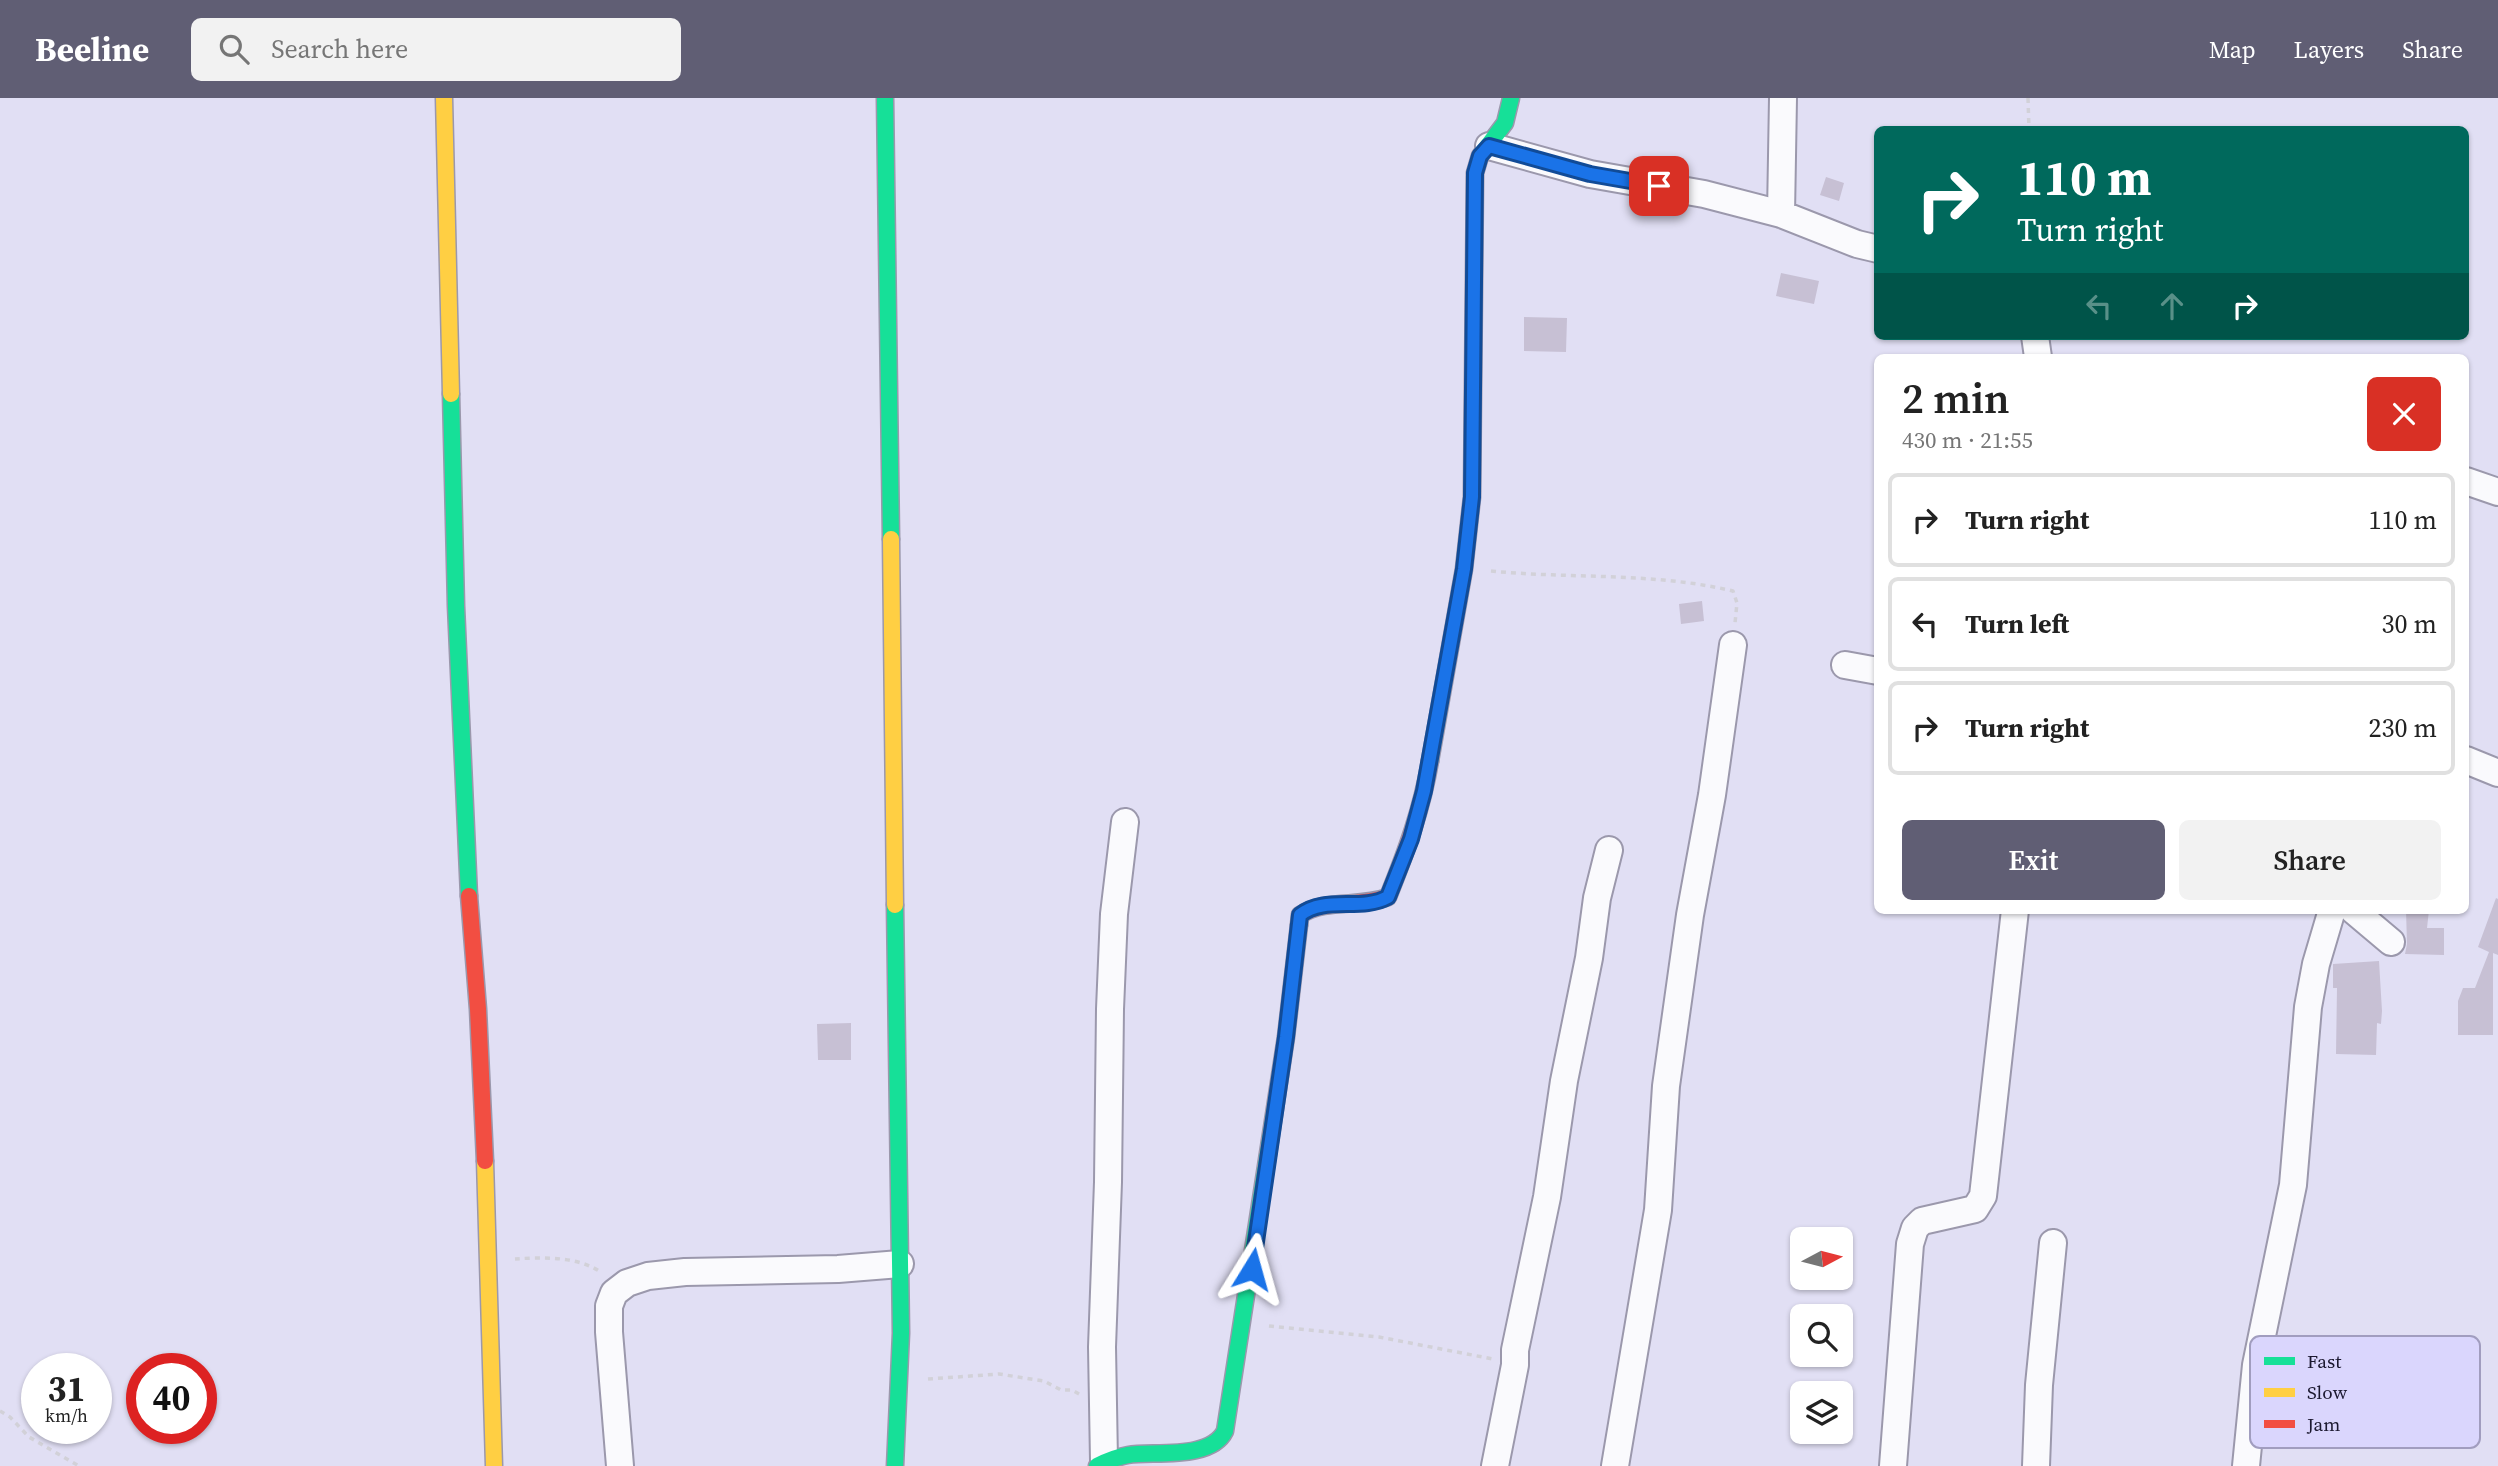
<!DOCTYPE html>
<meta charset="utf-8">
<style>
:root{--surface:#fff;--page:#f2f2f2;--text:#222;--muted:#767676;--line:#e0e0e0;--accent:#605e74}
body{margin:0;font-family:"Source Serif 4",serif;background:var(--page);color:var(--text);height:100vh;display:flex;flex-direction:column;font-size:26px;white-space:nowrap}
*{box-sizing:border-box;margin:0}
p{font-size:23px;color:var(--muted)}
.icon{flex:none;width:38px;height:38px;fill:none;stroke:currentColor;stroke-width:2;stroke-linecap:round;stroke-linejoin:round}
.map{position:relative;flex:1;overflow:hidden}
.sheet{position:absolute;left:1874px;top:256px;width:595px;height:560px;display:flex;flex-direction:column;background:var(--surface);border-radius:10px;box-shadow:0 2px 5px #0004}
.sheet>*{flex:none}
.banner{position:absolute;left:1874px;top:28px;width:595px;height:214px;border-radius:10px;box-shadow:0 2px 5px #0004;background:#00695c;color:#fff;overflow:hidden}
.needle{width:46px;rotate:83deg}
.fabs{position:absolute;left:1790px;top:1129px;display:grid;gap:14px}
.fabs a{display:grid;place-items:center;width:63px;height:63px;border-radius:10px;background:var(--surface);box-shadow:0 2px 5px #0004;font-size:35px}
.speed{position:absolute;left:21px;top:1255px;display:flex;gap:14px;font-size:35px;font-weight:700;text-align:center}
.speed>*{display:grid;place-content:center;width:91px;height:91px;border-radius:50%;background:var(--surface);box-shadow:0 2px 5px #0004;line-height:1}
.speed small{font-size:18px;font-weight:400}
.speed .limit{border:10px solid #d22;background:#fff;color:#111}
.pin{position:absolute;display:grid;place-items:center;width:60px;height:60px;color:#fff;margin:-30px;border-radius:14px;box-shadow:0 4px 10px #0006}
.me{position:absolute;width:77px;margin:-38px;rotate:8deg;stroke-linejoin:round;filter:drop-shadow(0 0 5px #0008)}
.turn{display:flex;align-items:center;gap:24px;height:147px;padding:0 28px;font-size:32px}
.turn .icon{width:91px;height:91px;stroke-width:2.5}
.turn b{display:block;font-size:49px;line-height:60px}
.lanes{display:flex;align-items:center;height:66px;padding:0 28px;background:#0003;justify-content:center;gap:35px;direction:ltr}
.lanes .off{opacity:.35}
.round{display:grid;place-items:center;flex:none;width:74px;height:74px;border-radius:10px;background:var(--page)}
.headline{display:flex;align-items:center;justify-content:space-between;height:119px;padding:0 28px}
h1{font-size:42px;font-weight:600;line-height:52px}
.action{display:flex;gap:14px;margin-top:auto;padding:14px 28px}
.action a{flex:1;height:80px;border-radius:10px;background:var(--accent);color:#fff;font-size:28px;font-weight:600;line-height:80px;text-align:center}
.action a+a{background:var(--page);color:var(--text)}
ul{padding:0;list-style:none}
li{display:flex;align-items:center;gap:21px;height:94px;margin:0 14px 10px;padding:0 14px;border:4px solid var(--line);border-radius:10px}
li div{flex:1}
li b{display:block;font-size:26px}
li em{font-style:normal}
header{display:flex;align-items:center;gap:42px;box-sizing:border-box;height:98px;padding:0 35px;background:var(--accent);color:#fff}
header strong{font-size:33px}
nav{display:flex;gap:38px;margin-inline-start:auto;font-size:24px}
.search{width:490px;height:63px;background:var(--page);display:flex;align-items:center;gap:18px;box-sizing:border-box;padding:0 24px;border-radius:10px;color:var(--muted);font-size:26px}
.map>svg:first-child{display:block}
.building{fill:#c7c0d4}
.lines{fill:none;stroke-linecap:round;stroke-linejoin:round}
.street-casing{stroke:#9b98ac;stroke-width:30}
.fast-casing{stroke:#9b98ac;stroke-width:19}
.slow-casing{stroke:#9b98ac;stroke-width:19}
.jam-casing{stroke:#9b98ac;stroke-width:19}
.path{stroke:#d2d1d8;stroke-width:3.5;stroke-dasharray:5 5;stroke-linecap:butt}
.street{stroke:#fafafd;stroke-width:26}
.fast{stroke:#16e098;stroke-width:16}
.slow{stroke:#ffcf43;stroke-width:16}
.jam{stroke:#f24e42;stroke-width:16}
.route-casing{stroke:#114b97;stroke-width:18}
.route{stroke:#1a73e8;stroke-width:12}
.key{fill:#dad6fd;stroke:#a19dbf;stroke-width:2}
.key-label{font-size:19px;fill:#1b182f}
</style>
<header>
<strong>Beeline</strong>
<div class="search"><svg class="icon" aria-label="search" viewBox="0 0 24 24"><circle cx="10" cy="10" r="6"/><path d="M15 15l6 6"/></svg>Search here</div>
<nav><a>Map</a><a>Layers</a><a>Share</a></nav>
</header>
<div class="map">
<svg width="2498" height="1368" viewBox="0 0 2498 1368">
<rect width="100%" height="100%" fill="#e1dff4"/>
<path class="building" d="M1826 79 1844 85 1839 103 1820 97Z
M1781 175 1819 183 1814 206 1776 198Z
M1524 219 1567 220 1566 254 1524 253Z
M1702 503 1704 523 1681 526 1679 506Z
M2496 800 2498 801V857L2493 855V937H2458V903L2463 890H2475L2489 854 2478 849Z
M2406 812H2429L2427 830H2444V857L2405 856 2407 846Z
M2379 863 2382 913 2381 926 2377 925 2376 957 2336 956 2337 890H2333V866Z
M851 925V962H818L817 926Z"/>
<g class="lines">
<g class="street-casing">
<path id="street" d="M1489 48 1590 76 1704 96 1781 116 1857 146 1878 151
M1781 116 1783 0
M2035 238 2038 259
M2466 383 2498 394
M1845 567 1878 573
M2466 662 2498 675
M2353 812 2391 844
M1104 1363 1102 1249 1108 1084 1110 911 1114 816 1125 724
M620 1368 609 1234V1208L614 1195 627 1185 648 1178 685 1174 838 1171 900 1166
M1495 1368 1515 1267V1252L1547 1099 1564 983 1589 860 1597 800 1609 752
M1615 1368 1658 1112 1666 988 1690 817 1712 697 1733 547
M1893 1368 1910 1146 1915 1130 1922 1123 1975 1111 1983 1098 2015 812
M2036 1368 2039 1287 2053 1145
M2246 1368 2256 1267 2293 1087 2308 909 2316 866 2332 812"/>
</g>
<g class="fast-casing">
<path id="fast" d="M885 0 891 441
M451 296 456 508 469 798
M1430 663 1464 471 1472 399 1475 75 1480 58 1505 25 1511 0
M895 1368 901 1235 895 807
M1097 1368C1107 1363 1116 1359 1128 1357 1154 1353 1211 1362 1225 1333L1286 939 1299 827"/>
</g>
<g class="slow-casing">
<path id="slow" d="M444 0 451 296
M891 441 895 807
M485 1063 494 1368"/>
</g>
<g class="jam-casing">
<path id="jam" d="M469 798 478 911 485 1063
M1299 827 1300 817C1327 800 1359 810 1388 799 1406 754 1422 711 1430 663"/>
</g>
<path class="path" d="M2028 0 2029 32
M1491 473C1572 481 1653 474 1733 493L1737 505 1735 525
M515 1161C542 1159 579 1158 602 1175
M1269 1228 1379 1239 1493 1261
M928 1281 999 1276 1044 1283 1061 1292H1072L1081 1297
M0 1313 10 1319 29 1339 79 1368"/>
<use href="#street" class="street"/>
<use href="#fast" class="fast"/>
<use href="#slow" class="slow"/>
<use href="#jam" class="jam"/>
</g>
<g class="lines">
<g class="route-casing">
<path id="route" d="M1252 1171 1286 939 1300 817C1325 797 1361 814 1388 799L1411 741 1424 693 1464 471 1472 399 1475 75 1480 58 1489 48 1590 76 1659 88"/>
</g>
<use href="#route" class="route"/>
</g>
<rect x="2250" y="1238" width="230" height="112" rx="10" class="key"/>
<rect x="2264" y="1259" width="31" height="8" fill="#16e098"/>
<rect x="2264" y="1290" width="31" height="9" fill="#ffcf43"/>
<rect x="2264" y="1322" width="31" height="8" fill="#f24e42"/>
<g class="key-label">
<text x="2307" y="1270">Fast</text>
<text x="2307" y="1301">Slow</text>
<text x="2307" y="1333">Jam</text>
</g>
</svg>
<div class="fabs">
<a><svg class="needle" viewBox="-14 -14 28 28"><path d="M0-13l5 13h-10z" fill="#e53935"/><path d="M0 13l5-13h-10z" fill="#767676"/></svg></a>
<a><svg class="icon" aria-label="search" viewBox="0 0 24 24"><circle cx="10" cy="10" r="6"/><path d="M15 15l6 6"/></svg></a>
<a><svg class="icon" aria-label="layers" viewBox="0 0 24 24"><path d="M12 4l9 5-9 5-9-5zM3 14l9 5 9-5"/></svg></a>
</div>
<div class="speed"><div>31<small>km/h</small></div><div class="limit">40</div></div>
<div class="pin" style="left:1659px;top:88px;background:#d93025"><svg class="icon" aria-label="arrive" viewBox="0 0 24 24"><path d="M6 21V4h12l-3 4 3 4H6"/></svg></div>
<svg class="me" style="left:1252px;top:1171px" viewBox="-20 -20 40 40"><path d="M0-17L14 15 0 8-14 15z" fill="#1a73e8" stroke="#fff" stroke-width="4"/></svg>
<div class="banner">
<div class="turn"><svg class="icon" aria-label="right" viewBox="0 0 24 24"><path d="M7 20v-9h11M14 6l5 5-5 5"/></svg><div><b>110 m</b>Turn right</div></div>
<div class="lanes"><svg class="icon off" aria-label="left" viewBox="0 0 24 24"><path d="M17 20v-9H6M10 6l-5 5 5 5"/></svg><svg class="icon off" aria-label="ahead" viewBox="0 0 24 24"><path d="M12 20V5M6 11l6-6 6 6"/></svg><svg class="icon" aria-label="right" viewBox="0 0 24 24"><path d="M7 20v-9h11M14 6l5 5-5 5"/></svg></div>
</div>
<section class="sheet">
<div class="headline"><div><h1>2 min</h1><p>430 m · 21:55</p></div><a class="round" style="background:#d93025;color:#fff"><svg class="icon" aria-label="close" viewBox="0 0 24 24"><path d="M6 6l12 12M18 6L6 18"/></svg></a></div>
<ul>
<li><svg class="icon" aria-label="right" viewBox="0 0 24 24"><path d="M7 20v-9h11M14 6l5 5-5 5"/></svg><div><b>Turn right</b></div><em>110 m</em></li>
<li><svg class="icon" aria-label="left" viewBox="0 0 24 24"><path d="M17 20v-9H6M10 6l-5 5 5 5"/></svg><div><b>Turn left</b></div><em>30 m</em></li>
<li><svg class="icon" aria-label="right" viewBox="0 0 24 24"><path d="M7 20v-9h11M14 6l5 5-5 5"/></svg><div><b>Turn right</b></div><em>230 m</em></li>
</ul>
<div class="action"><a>Exit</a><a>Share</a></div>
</section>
</div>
